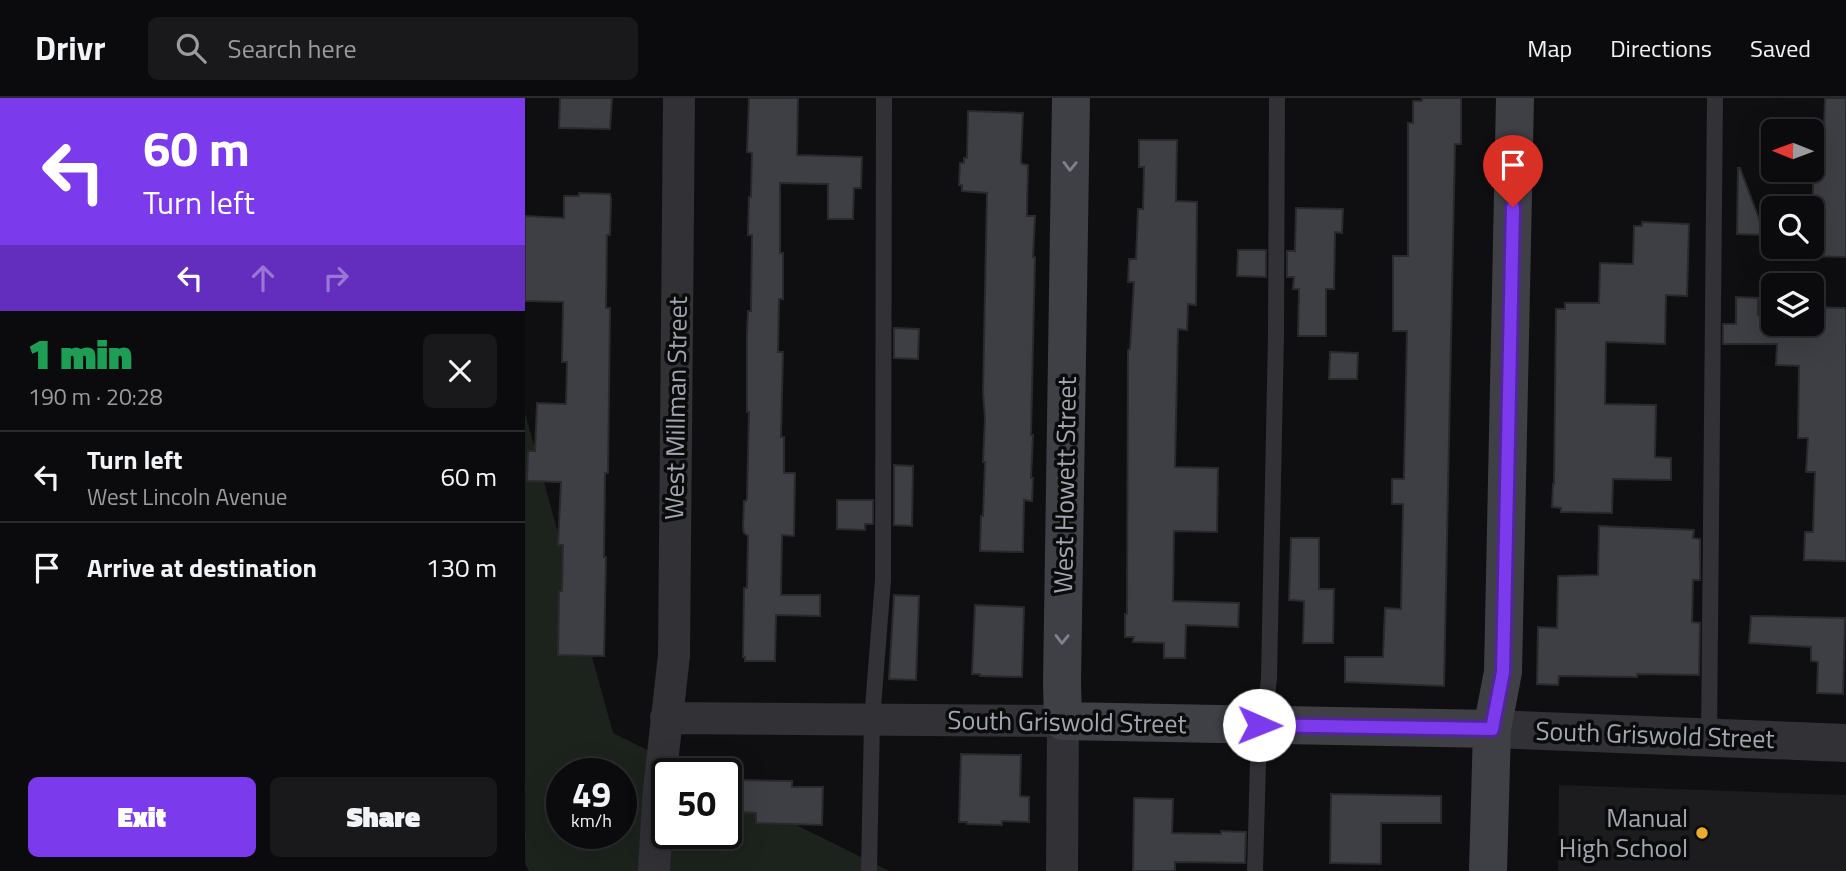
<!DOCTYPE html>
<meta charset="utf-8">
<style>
:root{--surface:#0b0b0d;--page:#19191b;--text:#f1f3f6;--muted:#9a9b9d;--line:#2b2b2e;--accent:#7c3aed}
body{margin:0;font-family:"Titillium Web",sans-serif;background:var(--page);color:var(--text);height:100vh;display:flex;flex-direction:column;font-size:26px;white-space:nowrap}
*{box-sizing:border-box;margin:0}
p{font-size:23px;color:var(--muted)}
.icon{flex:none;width:38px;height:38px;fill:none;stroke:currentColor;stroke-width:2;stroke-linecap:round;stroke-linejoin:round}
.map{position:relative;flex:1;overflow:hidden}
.panel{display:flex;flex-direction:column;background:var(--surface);width:525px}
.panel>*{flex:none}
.hud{background:#7c3aed;color:#fff;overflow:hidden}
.needle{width:46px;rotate:271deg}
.fabs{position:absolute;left:1236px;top:21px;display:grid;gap:14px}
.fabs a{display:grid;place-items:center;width:63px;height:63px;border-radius:10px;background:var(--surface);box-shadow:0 7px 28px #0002,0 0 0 2px var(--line);font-size:35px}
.speed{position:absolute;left:21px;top:660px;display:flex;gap:14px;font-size:35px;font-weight:700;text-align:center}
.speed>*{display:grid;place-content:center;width:91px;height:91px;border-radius:50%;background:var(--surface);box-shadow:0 7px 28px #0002,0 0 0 2px var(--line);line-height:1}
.speed small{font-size:18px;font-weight:400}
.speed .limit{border:4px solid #111;border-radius:10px;background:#fff;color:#111}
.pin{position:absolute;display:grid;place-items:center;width:60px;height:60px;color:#fff;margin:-72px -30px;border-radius:50% 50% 50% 0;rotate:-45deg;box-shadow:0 0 7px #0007}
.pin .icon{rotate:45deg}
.me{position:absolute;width:77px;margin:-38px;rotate:91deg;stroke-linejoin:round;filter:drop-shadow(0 0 5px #0008)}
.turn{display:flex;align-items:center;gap:24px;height:147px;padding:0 28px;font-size:32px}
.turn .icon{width:91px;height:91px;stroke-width:2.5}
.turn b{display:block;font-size:49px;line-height:60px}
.lanes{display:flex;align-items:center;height:66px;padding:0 28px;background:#0003;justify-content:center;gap:35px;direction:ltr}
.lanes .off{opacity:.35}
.round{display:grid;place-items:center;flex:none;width:74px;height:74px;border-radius:10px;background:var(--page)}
.headline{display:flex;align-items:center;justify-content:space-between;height:119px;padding:0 28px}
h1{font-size:42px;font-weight:800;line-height:52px;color:#1e9e55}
.button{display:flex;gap:14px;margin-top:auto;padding:14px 28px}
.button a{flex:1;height:80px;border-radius:10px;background:var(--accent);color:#fff;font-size:28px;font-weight:800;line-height:80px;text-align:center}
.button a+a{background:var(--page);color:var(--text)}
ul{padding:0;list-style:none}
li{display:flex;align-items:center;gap:21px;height:91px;padding:0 28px;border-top:2px solid var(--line)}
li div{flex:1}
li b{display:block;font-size:26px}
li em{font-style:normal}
header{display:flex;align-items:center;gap:42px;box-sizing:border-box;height:98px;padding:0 35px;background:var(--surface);border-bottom:2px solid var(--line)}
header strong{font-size:33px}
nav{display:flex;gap:38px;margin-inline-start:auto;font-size:24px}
.search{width:490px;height:63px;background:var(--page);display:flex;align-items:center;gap:18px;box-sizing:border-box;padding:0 24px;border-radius:10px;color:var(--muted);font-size:26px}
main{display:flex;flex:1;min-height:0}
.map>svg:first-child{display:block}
.built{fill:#1c1c1e}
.green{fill:#1c231d;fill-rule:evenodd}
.building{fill:#3e3f44;stroke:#2a2a2d;stroke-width:2}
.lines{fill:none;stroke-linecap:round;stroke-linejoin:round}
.service{stroke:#313136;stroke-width:16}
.minor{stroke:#313136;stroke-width:32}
.tertiary{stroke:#313136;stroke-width:38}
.secondary{stroke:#3f4046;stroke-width:38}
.oneway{stroke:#7f828c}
.route-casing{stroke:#51269a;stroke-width:18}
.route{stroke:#7c3aed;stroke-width:12}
.poi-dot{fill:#ecab2c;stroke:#0b0b0c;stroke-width:2.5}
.labels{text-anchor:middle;stroke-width:7;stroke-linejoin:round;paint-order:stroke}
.street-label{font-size:26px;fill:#a1a6b1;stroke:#0b0b0c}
.poi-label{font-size:26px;fill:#a1a6b1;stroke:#0b0b0c;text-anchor:end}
</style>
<header>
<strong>Drivr</strong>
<div class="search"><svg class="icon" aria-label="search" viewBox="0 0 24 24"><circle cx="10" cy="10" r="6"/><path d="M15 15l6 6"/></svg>Search here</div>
<nav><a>Map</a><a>Directions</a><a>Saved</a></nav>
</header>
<main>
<section class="panel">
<div class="hud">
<div class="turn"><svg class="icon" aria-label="left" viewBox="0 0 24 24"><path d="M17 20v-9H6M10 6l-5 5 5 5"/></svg><div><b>60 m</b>Turn left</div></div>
<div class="lanes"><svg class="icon" aria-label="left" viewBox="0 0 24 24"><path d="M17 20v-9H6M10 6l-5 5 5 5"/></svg><svg class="icon off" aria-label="ahead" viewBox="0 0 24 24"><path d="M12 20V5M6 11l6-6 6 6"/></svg><svg class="icon off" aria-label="right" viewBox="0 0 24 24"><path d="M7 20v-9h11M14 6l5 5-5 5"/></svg></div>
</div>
<div class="headline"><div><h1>1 min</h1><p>190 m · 20:28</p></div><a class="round"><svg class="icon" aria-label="close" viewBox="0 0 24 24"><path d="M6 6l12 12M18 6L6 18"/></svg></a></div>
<ul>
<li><svg class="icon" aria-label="left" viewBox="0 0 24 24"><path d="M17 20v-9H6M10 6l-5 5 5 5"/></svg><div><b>Turn left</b><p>West Lincoln Avenue</p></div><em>60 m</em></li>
<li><svg class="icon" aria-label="arrive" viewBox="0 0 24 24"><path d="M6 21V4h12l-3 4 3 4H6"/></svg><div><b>Arrive at destination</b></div><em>130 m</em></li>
</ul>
<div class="button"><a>Exit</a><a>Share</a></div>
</section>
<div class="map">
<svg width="1321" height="773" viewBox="0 0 1321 773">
<rect width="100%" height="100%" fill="#0f0f11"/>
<path class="built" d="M1034 687 1321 697V773H1033Z"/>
<path class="green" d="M0 315 88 635 169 675 142 676V735H201V692L364 773H4L0 765ZM37 676H96V735H37Z"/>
<path class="building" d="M35 0H87L85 31 34 30Z
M224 0H273L272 57 337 59 336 90H329L328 121H303V86L255 85V155H258V201H254L253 254H258L256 339H259V375H270L269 438 257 437 256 497H295V518L251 517 250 563H220V559H218L219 490H222L223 438 219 435 218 429 219 403H221L222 400 224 314H222V235L223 213H226L227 137H223L224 99H226L227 55 222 54Z
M897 0H936V46H930L919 588 820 584V559H858L860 510 876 511 878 406H867V381H879V376L882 233H868V158H883V25H888V3H897Z
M1300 0H1321V159L1285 158 1289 69H1286V30H1299Z
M443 13 498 15 496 64 497 66 503 67 502 110V118H510L508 159H510L506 337H508L506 380H508L507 403 499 402 498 454 455 453 456 418H458L460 364H458L460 320 458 295 462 95 437 93V87H434L435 65H439V60H442Z
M614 42H652L651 103 672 104 671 207 663 206 662 232 653 231 650 369 693 370 692 434 649 433 648 503 714 505 713 529 661 527 660 560H639V545L608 544 609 539H600V516H602L603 252 605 251 609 184H603L604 161H611L613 111H618L619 69H614Z
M1213 70H1215L1240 137 1212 136Z
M54 95 85 96 86 101 85 137H82L81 210H85L83 375H80L79 459H81L79 558 33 557 34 493H37L38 447H33L36 384 2 383 3 353H10L12 305 41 306 42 264H37L38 204 0 203V118L39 120V98H54Z
M771 110 818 111 817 135 810 134 809 191H801V238H773L774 191H768L769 179H762V153H770Z
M1117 124 1164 126 1162 198 1141 197 1140 246 1081 244 1080 306 1131 307 1130 359 1146 360V382L1088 381 1087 415 1036 414V410L1027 409 1028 386H1029L1031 211H1040V205H1074L1075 165 1108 166 1109 128H1117Z
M713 152H741V179L712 178Z
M1211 199 1233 200V217H1242V226H1286V209L1321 210V463L1279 462 1280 434H1288L1290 374H1281L1283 340H1273L1274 268 1251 267 1252 246H1198V226H1211Z
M369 230 394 231 393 261 369 260Z
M805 254 833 255 832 281H804Z
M369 367 388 368 387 428 369 427Z
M312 402H348V426H340V432L312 431Z
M1074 428 1169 432 1168 440 1175 441V482H1168L1167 524 1175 525 1174 577 1112 576V579L1034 578 1033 587 1012 586 1013 529 1032 530 1033 478 1073 477Z
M766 440H794V491H809L808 545H778L779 503 764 502Z
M369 497 394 498 391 582 364 581Z
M450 507 499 509 497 579 455 578V576H447Z
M1226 518 1320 520 1318 596 1292 595 1293 564 1286 563V549L1224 545Z
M436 656 496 657 495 698 504 699V724L477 723V727L442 726V724H434Z
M214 682 267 683V689H298L297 727 231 725V715L214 714Z
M806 696 916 698V725H856V766L805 765Z
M609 700 648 701 647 735 696 736V733L721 734 720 765 650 764V773H608Z"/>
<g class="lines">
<path class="service" d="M1184 639 1190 0
M344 773 347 622 358 482 359 0
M730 773 734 627 742 599 744 580 751 236 752 0"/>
<path class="minor" d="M141 620 538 623 537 773
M129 773 133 701 149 557 154 0"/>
<path class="tertiary" d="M967 631 1321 645"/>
<path class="secondary" d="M546 0 537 585 538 623 967 631
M963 773 967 631 978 574 990 0"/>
</g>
<defs><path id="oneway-chevron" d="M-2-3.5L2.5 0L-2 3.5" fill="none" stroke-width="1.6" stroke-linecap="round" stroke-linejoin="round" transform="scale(1.75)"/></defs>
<g class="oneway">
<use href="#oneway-chevron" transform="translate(545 68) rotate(91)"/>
<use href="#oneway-chevron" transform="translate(537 541) rotate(91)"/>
</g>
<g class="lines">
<g class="route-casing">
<path id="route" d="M734 627 967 631 978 574 988 109"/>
</g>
<use href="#route" class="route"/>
</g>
<circle class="poi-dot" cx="1177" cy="735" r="7"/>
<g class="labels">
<g class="street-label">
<text transform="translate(151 310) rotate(-89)" y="9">West Millman Street</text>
<text transform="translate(540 387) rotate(-89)" y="9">West Howett Street</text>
<text transform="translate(542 624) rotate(1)" y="9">South Griswold Street</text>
<text transform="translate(1130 637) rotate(2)" y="9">South Griswold Street</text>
</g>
<g class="poi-label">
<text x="1163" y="729">Manual<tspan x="1163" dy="30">High School</tspan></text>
</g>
</g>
</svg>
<div class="fabs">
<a><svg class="needle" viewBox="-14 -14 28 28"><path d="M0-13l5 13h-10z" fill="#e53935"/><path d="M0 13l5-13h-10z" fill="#9a9b9d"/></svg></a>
<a><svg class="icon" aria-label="search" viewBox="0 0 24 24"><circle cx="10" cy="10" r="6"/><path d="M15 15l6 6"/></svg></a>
<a><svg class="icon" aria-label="layers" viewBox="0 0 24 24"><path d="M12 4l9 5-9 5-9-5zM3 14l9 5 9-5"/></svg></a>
</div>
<div class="speed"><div>49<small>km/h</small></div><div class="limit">50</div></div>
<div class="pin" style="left:988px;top:109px;background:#d93025"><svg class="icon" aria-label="arrive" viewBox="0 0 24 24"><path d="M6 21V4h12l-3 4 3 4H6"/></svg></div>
<svg class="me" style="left:734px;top:627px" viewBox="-20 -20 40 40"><circle r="19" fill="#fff"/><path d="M0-13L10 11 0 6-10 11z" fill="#7c3aed"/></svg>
</div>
</main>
